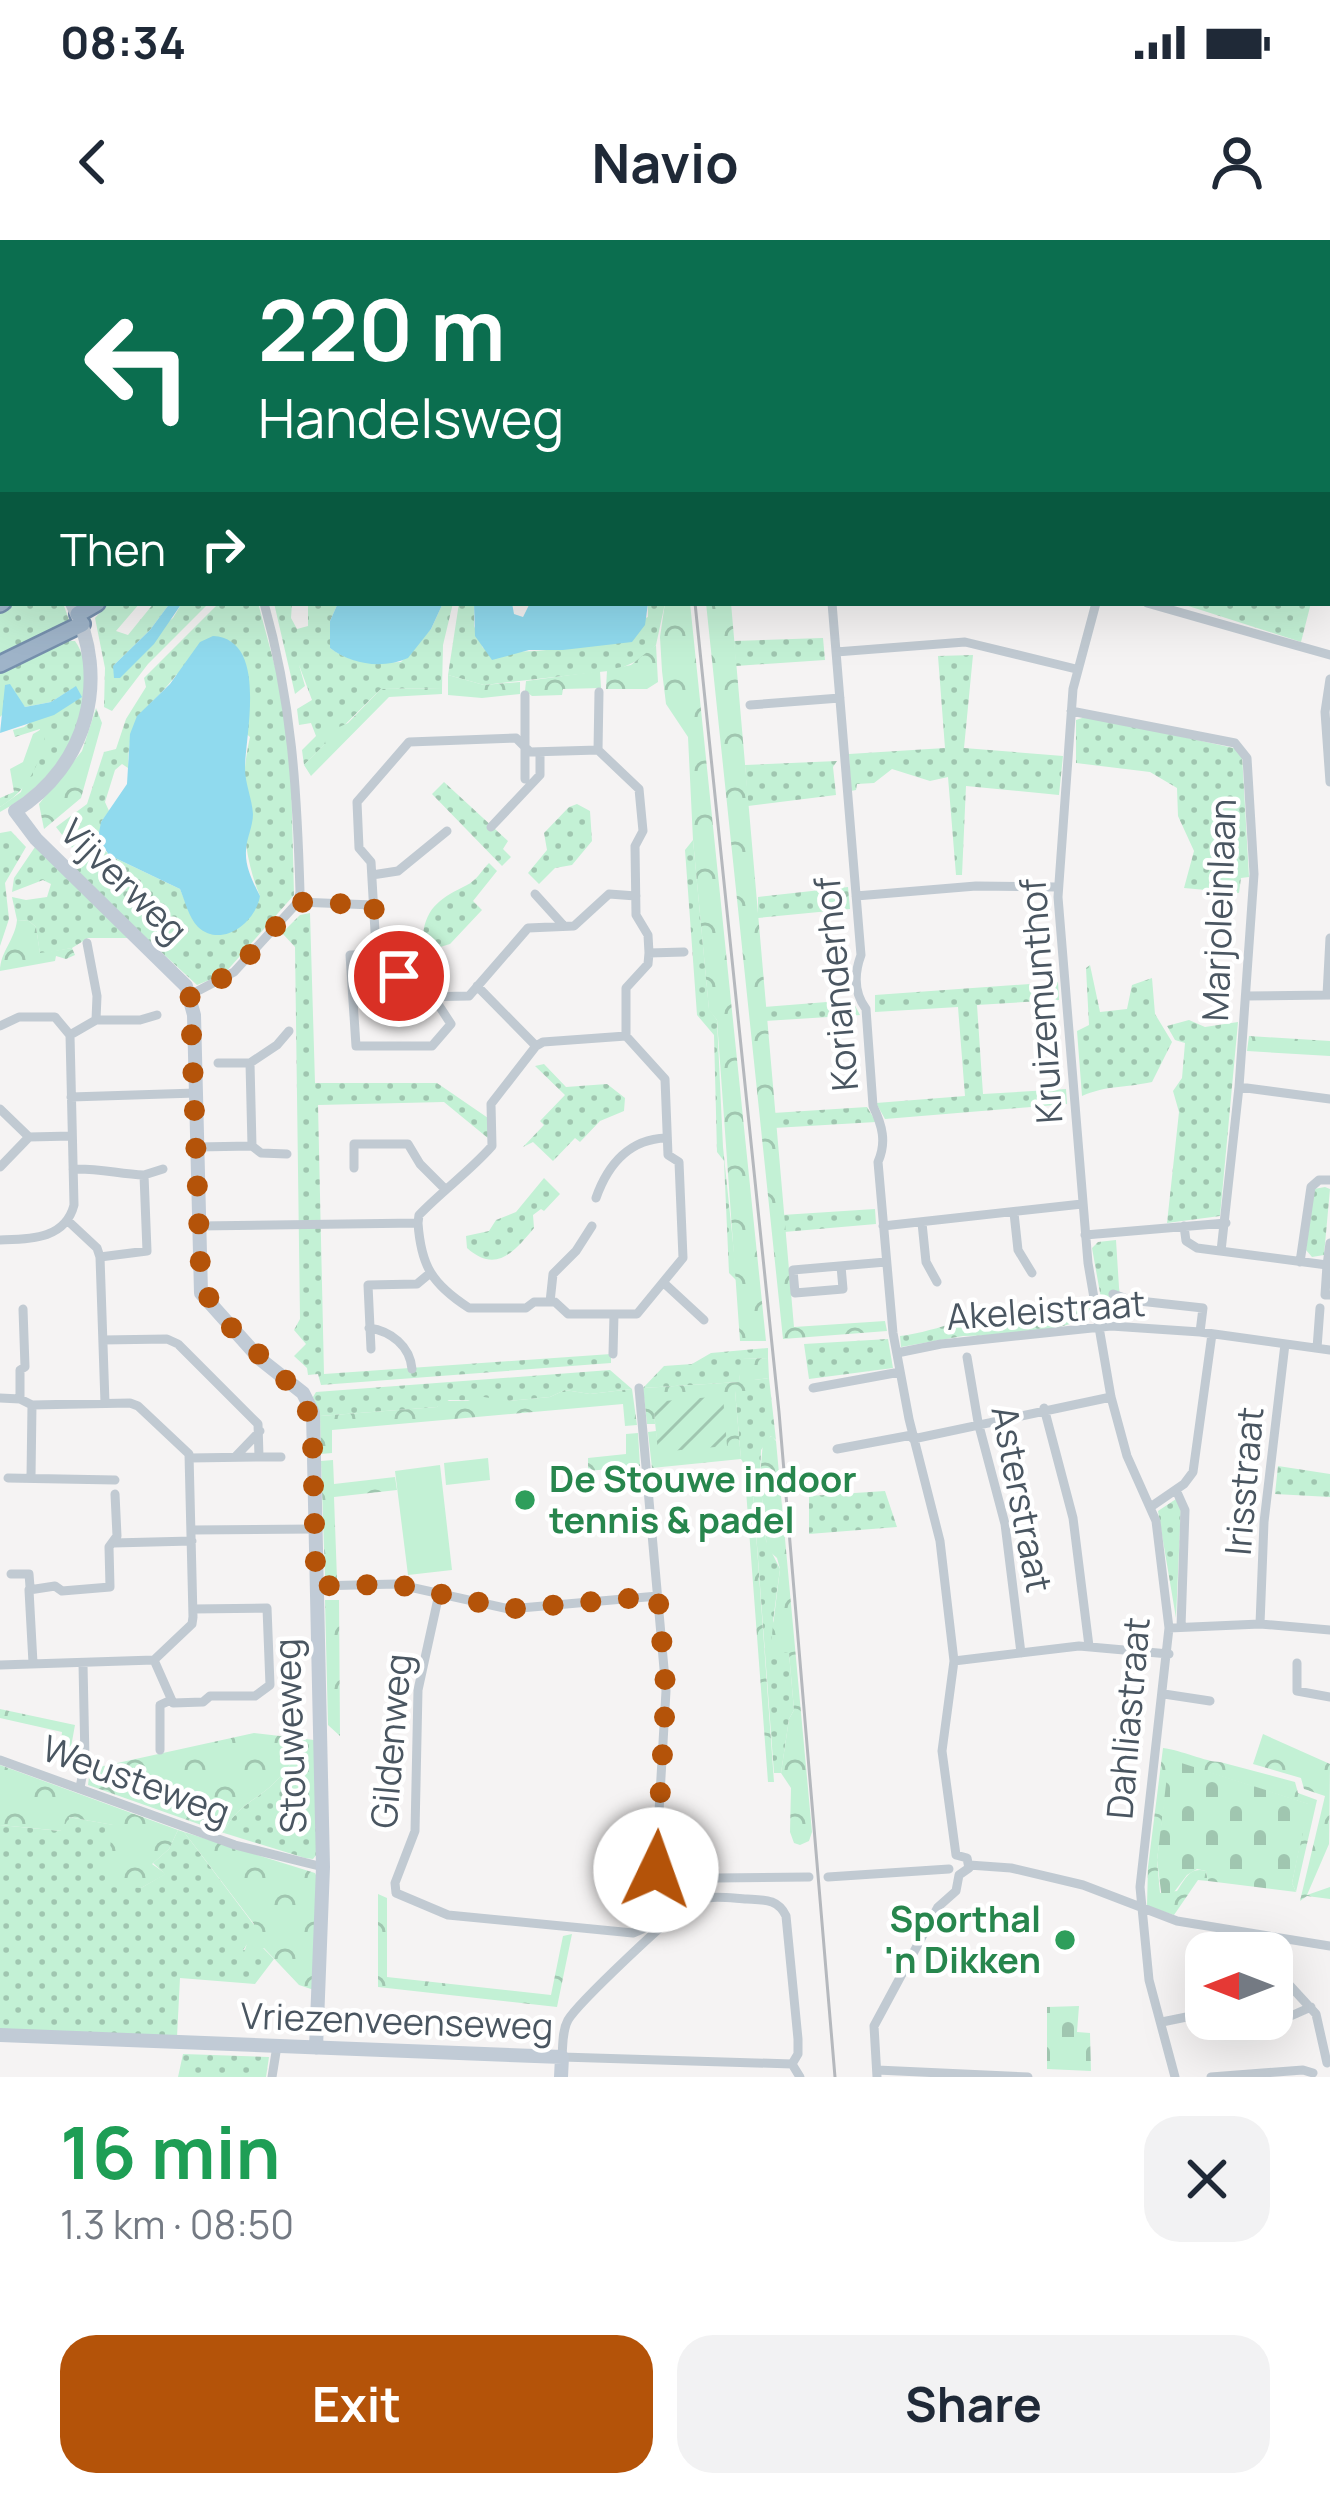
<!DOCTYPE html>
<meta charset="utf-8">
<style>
:root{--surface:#fff;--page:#f2f2f3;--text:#1f2937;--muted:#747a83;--accent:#b45309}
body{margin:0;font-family:Manrope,sans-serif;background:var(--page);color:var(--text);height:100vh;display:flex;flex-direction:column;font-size:45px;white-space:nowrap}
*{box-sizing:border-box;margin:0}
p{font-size:39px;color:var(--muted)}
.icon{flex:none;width:66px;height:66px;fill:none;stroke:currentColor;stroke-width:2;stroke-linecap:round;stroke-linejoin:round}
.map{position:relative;height:1837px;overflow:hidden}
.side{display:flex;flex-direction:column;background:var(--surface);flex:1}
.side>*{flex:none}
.top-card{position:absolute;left:0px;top:0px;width:1332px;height:366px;box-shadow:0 12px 48px #0002;background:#0b6e4f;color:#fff;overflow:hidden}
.needle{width:78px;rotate:270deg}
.buttons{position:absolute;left:1185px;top:1692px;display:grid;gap:24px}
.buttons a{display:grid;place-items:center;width:108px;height:108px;border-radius:24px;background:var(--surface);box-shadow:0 12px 48px #0002;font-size:60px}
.pin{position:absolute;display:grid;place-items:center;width:102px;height:102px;color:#fff;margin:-51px;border:6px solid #fff;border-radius:50%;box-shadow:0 3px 12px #0007}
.me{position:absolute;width:132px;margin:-66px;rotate:3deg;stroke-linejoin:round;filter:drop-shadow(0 0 9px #0008)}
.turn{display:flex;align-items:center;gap:42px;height:252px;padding:0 60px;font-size:54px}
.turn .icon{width:156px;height:156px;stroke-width:2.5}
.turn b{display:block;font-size:84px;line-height:102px}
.then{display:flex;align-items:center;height:114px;padding:0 60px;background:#0003;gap:24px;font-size:45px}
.round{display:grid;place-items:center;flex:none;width:126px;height:126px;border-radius:36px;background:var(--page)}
.headline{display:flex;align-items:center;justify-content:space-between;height:204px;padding:0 60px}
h1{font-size:72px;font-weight:700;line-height:90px;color:#1e9e55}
.primary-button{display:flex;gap:24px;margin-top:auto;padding:24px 60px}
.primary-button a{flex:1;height:138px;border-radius:36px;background:var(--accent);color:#fff;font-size:48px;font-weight:700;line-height:138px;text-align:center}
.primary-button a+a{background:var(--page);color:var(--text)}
.status{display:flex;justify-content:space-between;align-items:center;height:84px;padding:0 60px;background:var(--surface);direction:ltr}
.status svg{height:33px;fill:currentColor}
header{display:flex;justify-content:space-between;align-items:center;height:156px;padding:0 60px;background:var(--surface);font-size:54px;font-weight:700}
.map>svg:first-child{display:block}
.grass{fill:url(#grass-dots);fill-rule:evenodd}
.forest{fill:url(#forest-crowns)}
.cemetery{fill:url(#cemetery-stones)}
.park{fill:#c3f1d5}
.garden{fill:url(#garden-furrows)}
.water{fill:#90daee}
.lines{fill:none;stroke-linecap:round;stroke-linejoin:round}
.trunk-casing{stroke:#7690ad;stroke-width:20}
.minor{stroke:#c1cad2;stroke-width:9}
.secondary{stroke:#c1cbd6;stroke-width:14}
.trunk{stroke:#9fb4c9;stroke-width:15}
.rail{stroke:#b5b8bd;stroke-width:3}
.route{stroke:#b45309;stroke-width:21;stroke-dasharray:0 37.8}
.leisure-dot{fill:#2e9e5b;stroke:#fff;stroke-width:4.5}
.labels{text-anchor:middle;stroke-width:9;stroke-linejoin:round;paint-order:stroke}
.street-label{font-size:36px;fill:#4a5661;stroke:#fff}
.leisure-label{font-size:36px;font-weight:bold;fill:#27864d;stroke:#fff;text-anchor:start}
</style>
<div class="status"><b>08:34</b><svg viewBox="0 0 49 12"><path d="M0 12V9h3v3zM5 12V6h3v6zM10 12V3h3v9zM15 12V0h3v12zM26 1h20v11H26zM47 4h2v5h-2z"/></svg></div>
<header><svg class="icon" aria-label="back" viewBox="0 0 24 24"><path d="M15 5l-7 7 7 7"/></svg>Navio<svg class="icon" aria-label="person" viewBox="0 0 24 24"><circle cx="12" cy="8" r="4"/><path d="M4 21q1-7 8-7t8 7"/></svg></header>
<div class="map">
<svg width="1330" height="1837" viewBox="0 0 1330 1837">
<defs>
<pattern id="grass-dots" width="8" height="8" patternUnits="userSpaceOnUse" patternTransform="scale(3)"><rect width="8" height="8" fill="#c3f1d5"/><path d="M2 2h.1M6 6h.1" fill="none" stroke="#a0c6b0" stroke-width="1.8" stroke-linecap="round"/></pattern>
<pattern id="forest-crowns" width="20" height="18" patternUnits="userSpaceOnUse" patternTransform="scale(3)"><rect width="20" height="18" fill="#c3f1d5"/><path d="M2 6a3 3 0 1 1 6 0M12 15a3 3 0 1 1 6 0" fill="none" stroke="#a0c6b0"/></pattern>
<pattern id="cemetery-stones" width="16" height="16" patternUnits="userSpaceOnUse" patternTransform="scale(3)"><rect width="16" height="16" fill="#c3f1d5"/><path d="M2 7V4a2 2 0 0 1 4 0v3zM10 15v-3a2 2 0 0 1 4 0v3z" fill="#a0c6b0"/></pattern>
<pattern id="garden-furrows" width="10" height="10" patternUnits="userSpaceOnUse" patternTransform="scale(3)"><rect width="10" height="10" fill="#c3f1d5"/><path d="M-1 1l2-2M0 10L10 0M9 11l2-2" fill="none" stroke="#a0c6b0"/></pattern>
</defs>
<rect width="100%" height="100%" fill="#f5f3f3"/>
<path class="grass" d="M805 0H1289L1291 3H805Z
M10 363H63L69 380 51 395 0 419V370Z
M109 363H140L116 391 128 395 154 363H170L150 390 113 426 173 378 182 363H209L148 424 112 471 104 467 105 428 95 378Z
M219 363H258L282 453 291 534 294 655 224 734 197 745 71 629 83 622 56 587 87 564 104 512 116 509 126 479 146 447 144 438ZM177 434 250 497C239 546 240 609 260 656L193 680 180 649 109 615 100 604 101 582 109 571 105 562 115 530 122 524 128 528C130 466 144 477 177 434Z
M274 363H292L291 378 297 389 308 386V363H338L330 381V408C354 425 373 423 401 422L431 389 443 363H453L443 405 442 448 381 449 304 525 302 510 316 496 311 483 299 485 297 469 312 460 299 425 305 446 295 454Z
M459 363H474V386L483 408C551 419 586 402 648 377V363H665L656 405 641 419 617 430 484 445 448 435Z
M1179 363H1311L1301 402Z
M823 398 825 420 736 426 734 401Z
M65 401H75C85 415 86 431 85 448 80 503 48 546 0 572V567L21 552 40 489 15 497 13 490 24 487 75 447 51 462 25 467 6 445 5 472 0 477V431Z
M973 415 964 508 1063 516 1059 555 966 546 962 635H956L948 537 930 541 892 529 874 543 857 544 856 550 851 551 849 514 945 508 938 416Z
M1088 476 1238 509 1242 514 1249 637 1241 638 1239 653 1184 648 1194 611 1178 576 1177 548 1150 532 1076 523V480Z
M837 521 833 527 836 555 748 566 745 525Z
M444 542 508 601 503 609 511 617 502 626 432 554Z
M577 564 590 571 592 601 572 625 555 628 539 644 528 633 547 610 544 593 569 567Z
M11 591 26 607 5 643 9 679 0 706V593Z
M693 600 709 769 717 780 723 907 737 1041 729 1033 724 921 717 912 714 795 697 775 685 610Z
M35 607 130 698H88L72 708 40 714 36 687 29 681 17 680 12 657 26 660 47 657 51 644 43 640 12 652 14 638Z
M489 623 497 631 473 661 482 670 450 704 437 708 423 695C426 666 443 657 467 645 476 641 482 630 489 623Z
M848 647 850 669 758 678V657Z
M310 673 315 843H437L488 878 489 899 444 862 318 865 324 1134 611 1114V1123L321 1145 318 1134 308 1135 307 1128 294 1116 306 1104 294 1090 300 1079 295 707 282 693 300 675Z
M1090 725 1100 772 1127 769 1132 745 1152 738 1155 774 1172 802 1152 842C1125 848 1107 845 1082 856L1077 791 1089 785 1086 728Z
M1058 742 1059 760 977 765 983 854 1066 849 1067 864 885 879 876 863 965 856 958 767 875 772V755Z
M852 760 860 775 765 781 764 767Z
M1189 780 1205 787 1238 782 1220 976 1167 983 1179 872 1173 851 1182 838 1185 803 1175 800 1167 786Z
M544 824 566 847 607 844 625 858 624 871 600 881 580 902 575 898 553 921 533 902 523 907 544 885 540 881 565 855 535 826Z
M867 867 876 882 774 888 773 873Z
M544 938 560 954 544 971 541 969 533 975 534 988C514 1012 496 1034 467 1008L466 996 489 991 496 980 516 972Z
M1325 947 1330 949 1324 1015 1312 1017 1306 1010 1314 949Z
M875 969 876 984 784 992 782 975Z
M1116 1000 1121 1079H1106L1104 1075 1092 1008 1098 1002Z
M1091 1064V1078L1035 1094 963 1096 901 1107 900 1096C941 1091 977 1071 1020 1071 1032 1071 1045 1078 1057 1080Z
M888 1099 893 1128 809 1139 804 1104Z
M768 1108V1118L742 1119 739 1142 643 1148 664 1126 692 1124 711 1113Z
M610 1130 632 1149 590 1154 565 1150 550 1157 508 1161 449 1160 437 1167 320 1176 313 1157 316 1152Z
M769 1138 776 1200 771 1196 761 1210 760 1237 766 1301 780 1329 773 1381 789 1413 794 1470 789 1479 781 1533H774L751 1225 744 1224 741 1219 735 1151 753 1150V1140Z
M1278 1226 1330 1234V1257L1275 1254Z
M885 1251 897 1287 809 1294V1256Z
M1176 1259 1181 1265 1176 1378 1158 1271Z
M306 1499 314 1500 318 1613 313 1619 305 1618 224 1593C232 1570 254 1561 271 1546 285 1533 298 1515 306 1499Z
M68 1577 114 1585 141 1648 165 1634 153 1623 169 1609 178 1590 184 1592 254 1685 251 1699 243 1710 263 1708 274 1719 255 1744 180 1738 177 1797 0 1790V1585L61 1591Z
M183 1814 269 1817 266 1837H178Z"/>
<path class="forest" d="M665 363H690L766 1101H740L717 780 709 770 693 600 688 497 666 464 662 431 660 397Z
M706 363H731L794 1087 885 1081 887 1091 783 1099Z
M656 405 658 442 647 449H606L607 430 631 425Z
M600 431 601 448 563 449 562 455 532 456 525 451 526 441Z
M448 435 484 445 520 442V454L482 458 448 455Z
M442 448V454L389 457 311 536 304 525 324 505 328 492 348 483 381 449Z
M96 468 102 483 81 558 44 589 39 564 82 511Z
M47 486C42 520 30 549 0 567V558L14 552 10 529 23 522 33 494Z
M17 680 29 681 36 687 40 713 72 708 75 715 66 719 56 716 55 721 0 731C0 712 15 700 17 680Z
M1249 796 1330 801V816L1247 811Z
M768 1118 769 1138 754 1140V1151H735L741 1219 652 1228 648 1192 656 1191 659 1212 654 1162 655 1184H647L643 1148 739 1142 741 1119Z
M632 1149 637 1185 625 1186 623 1164 332 1190V1213L321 1214 320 1176 437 1167 444 1161H468L478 1156 508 1161 550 1157 565 1150 590 1154Z
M638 1193 640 1226 588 1231V1218L626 1214V1194Z
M772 1196 776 1201 812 1592 809 1601 800 1605 794 1603 790 1592 791 1548 781 1533 789 1479 794 1470 789 1413 776 1411 771 1402 780 1329 777 1318 767 1309 760 1237 763 1202Z
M333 1220 334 1244 395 1237 397 1250 334 1257 337 1339 325 1336 321 1221Z
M744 1224H751L774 1542H768Z
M325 1360H339L340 1496 328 1485Z
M0 1469 75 1485 67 1529 58 1527 62 1492 0 1478Z
M254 1493 306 1499C298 1515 285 1533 271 1546 254 1561 232 1570 224 1593L88 1545 90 1529Z
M1263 1494 1330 1524 1329 1604 1307 1655 1330 1647V1659L1307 1656 1300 1661 1325 1556 1304 1549 1301 1538 1253 1524Z
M1163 1508C1181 1510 1206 1522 1220 1522L1295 1542 1298 1553 1317 1560 1296 1652 1292 1643 1308 1564 1170 1520 1157 1620 1160 1653 1177 1651C1185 1639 1190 1626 1206 1631L1208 1641 1198 1640 1174 1675 1147 1666 1148 1627Z
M0 1525 178 1590 169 1609 152 1624 166 1634 141 1648 105 1645 113 1585 69 1577 62 1591 0 1585Z
M184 1592 315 1633 318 1639 314 1750 299 1745 264 1708 243 1715 254 1684Z
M378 1654 387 1658V1737L551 1755 563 1696 572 1694 557 1767 378 1747Z"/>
<path class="cemetery" d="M1169 1519 1309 1564 1292 1643 1296 1652 1208 1641 1206 1631 1197 1629 1187 1635 1168 1660 1162 1659 1157 1620Z
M1079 1766 1077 1792 1090 1793 1091 1831 1047 1829V1767Z"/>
<path class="park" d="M488 1218 490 1240 446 1245 444 1223Z
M440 1225 452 1330 408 1335 395 1231Z"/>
<path class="garden" d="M723 1156 727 1206 658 1212 653 1162Z"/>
<path class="water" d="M170 363H182L154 404 120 438H114L113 426 150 390Z
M338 363H443L431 389 408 418C383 429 352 425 330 408V381Z
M474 363H512L514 374 523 377 530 363H648L645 385 632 402 563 410H529L492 420 475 396Z
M213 396C269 399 245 495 245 528 245 544 252 558 253 574 253 587 246 599 246 611 245 627 253 642 260 656 256 682 222 709 198 687 189 678 185 661 180 649L109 615 98 598 101 582 127 544 130 494 137 476 170 444 200 402Z
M10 444 25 467 51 462 76 446 82 457 54 475 0 493 5 445Z"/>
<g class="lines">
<g class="trunk-casing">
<path id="trunk" d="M348 3 351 0
M361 3 365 0
M0 280 3 277
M0 364 3 362
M78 374 97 363
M0 424 82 384"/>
</g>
<path class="minor" d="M37 0 39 3
M292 3 294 0
M0 63 3 61
M0 217 3 214
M832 363 861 715C854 734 854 753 866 769L873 866C882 885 887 902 878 922L893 1093 909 1179 940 1301 954 1421 942 1511 956 1615
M1096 363 1073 449 1058 657 1088 1023 1111 1157 1127 1216 1156 1281 1169 1388 1140 1647 1149 1740 1175 1837
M1147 363 1330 415
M836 412 965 402 1076 429
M1330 439 1325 472 1330 542
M525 455V539
M750 465 840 458
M1071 471 1235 503 1247 518 1254 634 1239 847 1221 1011
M598 510 599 452
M491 587 540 535V512
M372 635 398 631 447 591
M535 654 564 686
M856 656 976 646 1057 647
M298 662 373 665
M87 703 97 756 96 780
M649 713 684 712
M380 714 350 715 356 806H432L451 784 434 758
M477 746 536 806 543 802 626 796
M190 755 234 732 298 662 300 652C297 550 292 462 264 363
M1327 755 1330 698
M1246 756 1330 755
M0 786 19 777H55L70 795 74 965C65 1000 29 999 0 1000
M70 795 96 780H140L157 775
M218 823H250
M1239 847 1330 859
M71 857 196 853
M0 869 29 897
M252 906 250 823 277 805 289 791
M197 907 252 906 261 913 287 914
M0 927 29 897 72 896
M354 928V904H408L420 924 445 949
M73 929C99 928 119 934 144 935L147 1011 100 1017
M144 935 163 929
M596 958C608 924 630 899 666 898
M1014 973 1018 1010 1032 1033
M67 980 97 1008 100 1017 105 1163
M418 983 419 975C443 950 469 932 492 906L491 864 536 806
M922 983 926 1022 937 1042
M199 986 418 983C421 1026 432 1044 469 1068H526L534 1062H555L568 1074H637L683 1018 679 922 668 915 665 839 626 796V748L648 724 649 713 648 695 636 675 635 606 643 591 639 549 598 510 530 512 516 498 409 502 357 562 359 608 371 622 376 709 418 757 469 756 528 688 574 686 609 654 636 656
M883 986 1082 964
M1184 986 1186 1001 1197 1008 1327 1025 1330 1003
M1085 995 1226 983
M1300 1022 1311 947 1319 940H1330
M1327 1025 1325 1055H1330
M841 1026 843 1049 795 1053 793 1030 886 1022
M665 1044 704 1080
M1113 1054 1130 1060 1203 1068 1200 1092
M550 1062 553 1034 576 1011 592 986
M369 1088C391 1091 410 1106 412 1129
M103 1100 167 1099 178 1104 258 1184 259 1217 190 1218
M1317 1108 1320 1068
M371 1109 368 1045 417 1044 429 1034
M897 1113 941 1104 1111 1086 1200 1092 1330 1110
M613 1114 614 1074
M967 1117 978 1182 1005 1284 1021 1413
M639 1148 666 1451 656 1623 660 1644
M813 1148 900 1132
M0 1158 20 1159 32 1165 130 1163 138 1166 189 1214 193 1377 192 1384 154 1420 0 1425
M20 1159V1130L25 1127 23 1069
M1044 1168 1073 1278 1089 1406
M913 1199 1111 1157
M837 1209 912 1195
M235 1217 260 1191
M259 1217H281
M31 1237 32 1165
M8 1238 115 1240
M1176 1250 1185 1270 1181 1387
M1152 1266 1184 1244 1193 1232 1212 1094
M192 1290 315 1289
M113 1303 192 1301
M11 1334H29L30 1347
M316 1346 396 1344 509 1369 658 1356
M439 1354 418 1450 415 1591 395 1643 396 1653 448 1675 633 1693
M1260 1384 1264 1282 1285 1104
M1169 1388 1260 1384 1330 1390
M154 1420 173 1463 203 1462 210 1456H255L270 1445 267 1368 193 1369
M954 1421 1079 1406 1169 1414
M33 1423 29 1350 55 1346 62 1351 110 1347 109 1307 117 1296 115 1254
M1297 1423V1451L1330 1457
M1164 1454 1210 1461
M160 1510V1465L171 1460
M0 1520 235 1605 323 1627
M80 1548 85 1520 83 1424
M969 1625 1011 1628 1083 1645 1177 1681 1330 1706
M828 1637 949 1629
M652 1656a12 12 0 1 1 24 0a12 12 0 1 1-24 0Z
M676 1655 716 1638 809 1637
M633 1693 647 1687 660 1667
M1249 1693V1701L1257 1713
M1272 1726 1316 1774 1327 1823
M1210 1779 1213 1788 1221 1791 1284 1779 1311 1767
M1162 1782 1206 1773
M792 1824 562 1817C563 1805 562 1791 568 1780 578 1763 674 1672 691 1663 708 1654 728 1658 747 1659 765 1660 778 1659 786 1676L798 1799V1814L792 1824 800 1837
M877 1830 1028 1837
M272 1837 277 1806
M877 1837 874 1786 938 1667 956 1651 959 1635 969 1628 967 1618 956 1615
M1211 1837 1303 1830 1313 1833"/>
<path class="secondary" d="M72 363C111 439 87 526 15 571L36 599 186 746 194 775 201 1053 260 1119 303 1153 313 1173 323 1627 316 1808
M0 1795 562 1817 561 1837"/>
<use href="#trunk" class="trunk"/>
<path class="rail" d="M658 0 659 3
M695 363 779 1172 835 1837"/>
</g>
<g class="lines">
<path class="route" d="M399 736 376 710 374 665 298 662 234 732 190 755 201 1041C225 1103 291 1124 312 1182L316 1346 395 1344 509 1369 658 1356 666 1451 656 1630"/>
</g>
<g class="leisure-dot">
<circle cx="525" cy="1260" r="12"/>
<circle cx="1065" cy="1700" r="12"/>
</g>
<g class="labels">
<g class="street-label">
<text transform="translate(124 641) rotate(44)" y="13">Vijverweg</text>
<text transform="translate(1219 670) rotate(-88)" y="13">Marjoleinlaan</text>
<text transform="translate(836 744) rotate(-95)" y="13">Korianderhof</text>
<text transform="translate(1041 761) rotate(-94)" y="13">Kruizemunthof</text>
<text transform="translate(1046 1070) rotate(-4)" y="13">Akeleistraat</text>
<text transform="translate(1244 1241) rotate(-85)" y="13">Irisstraat</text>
<text transform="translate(1022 1259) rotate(79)" y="13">Asterstraat</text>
<text transform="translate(1128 1478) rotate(-85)" y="13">Dahliastraat</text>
<text transform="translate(290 1496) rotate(-92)" y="13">Stouweweg</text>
<text transform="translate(391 1501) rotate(-85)" y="13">Gildenweg</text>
<text transform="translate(136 1540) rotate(20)" y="13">Weusteweg</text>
<text transform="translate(397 1781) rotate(2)" y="13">Vriezenveenseweg</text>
</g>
<g class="leisure-label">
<text x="549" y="1252">De Stouwe indoor<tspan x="549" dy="41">tennis &amp; padel</tspan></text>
<text x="1041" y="1692" text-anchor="end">Sporthal<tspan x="1041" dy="41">'n Dikken</tspan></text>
</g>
</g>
</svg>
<div class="buttons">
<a><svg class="needle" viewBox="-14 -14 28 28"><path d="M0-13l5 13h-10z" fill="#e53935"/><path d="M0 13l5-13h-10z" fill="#747a83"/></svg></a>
</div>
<div class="pin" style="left:399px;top:736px;background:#d93025"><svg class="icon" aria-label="arrive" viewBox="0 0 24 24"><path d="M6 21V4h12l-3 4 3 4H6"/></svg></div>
<svg class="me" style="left:656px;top:1630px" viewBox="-20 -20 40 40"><circle r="19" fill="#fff"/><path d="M0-13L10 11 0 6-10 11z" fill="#b45309"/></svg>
<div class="top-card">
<div class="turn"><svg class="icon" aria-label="left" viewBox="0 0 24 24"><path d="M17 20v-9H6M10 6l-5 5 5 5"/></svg><div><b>220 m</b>Handelsweg</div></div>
<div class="then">Then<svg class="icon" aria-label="right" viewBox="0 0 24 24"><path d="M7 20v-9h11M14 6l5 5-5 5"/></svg></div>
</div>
</div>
<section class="side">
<div class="headline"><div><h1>16 min</h1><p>1.3 km · 08:50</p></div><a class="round"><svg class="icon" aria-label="close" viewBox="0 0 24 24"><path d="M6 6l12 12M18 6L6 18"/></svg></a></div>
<div class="primary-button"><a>Exit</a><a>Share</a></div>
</section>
